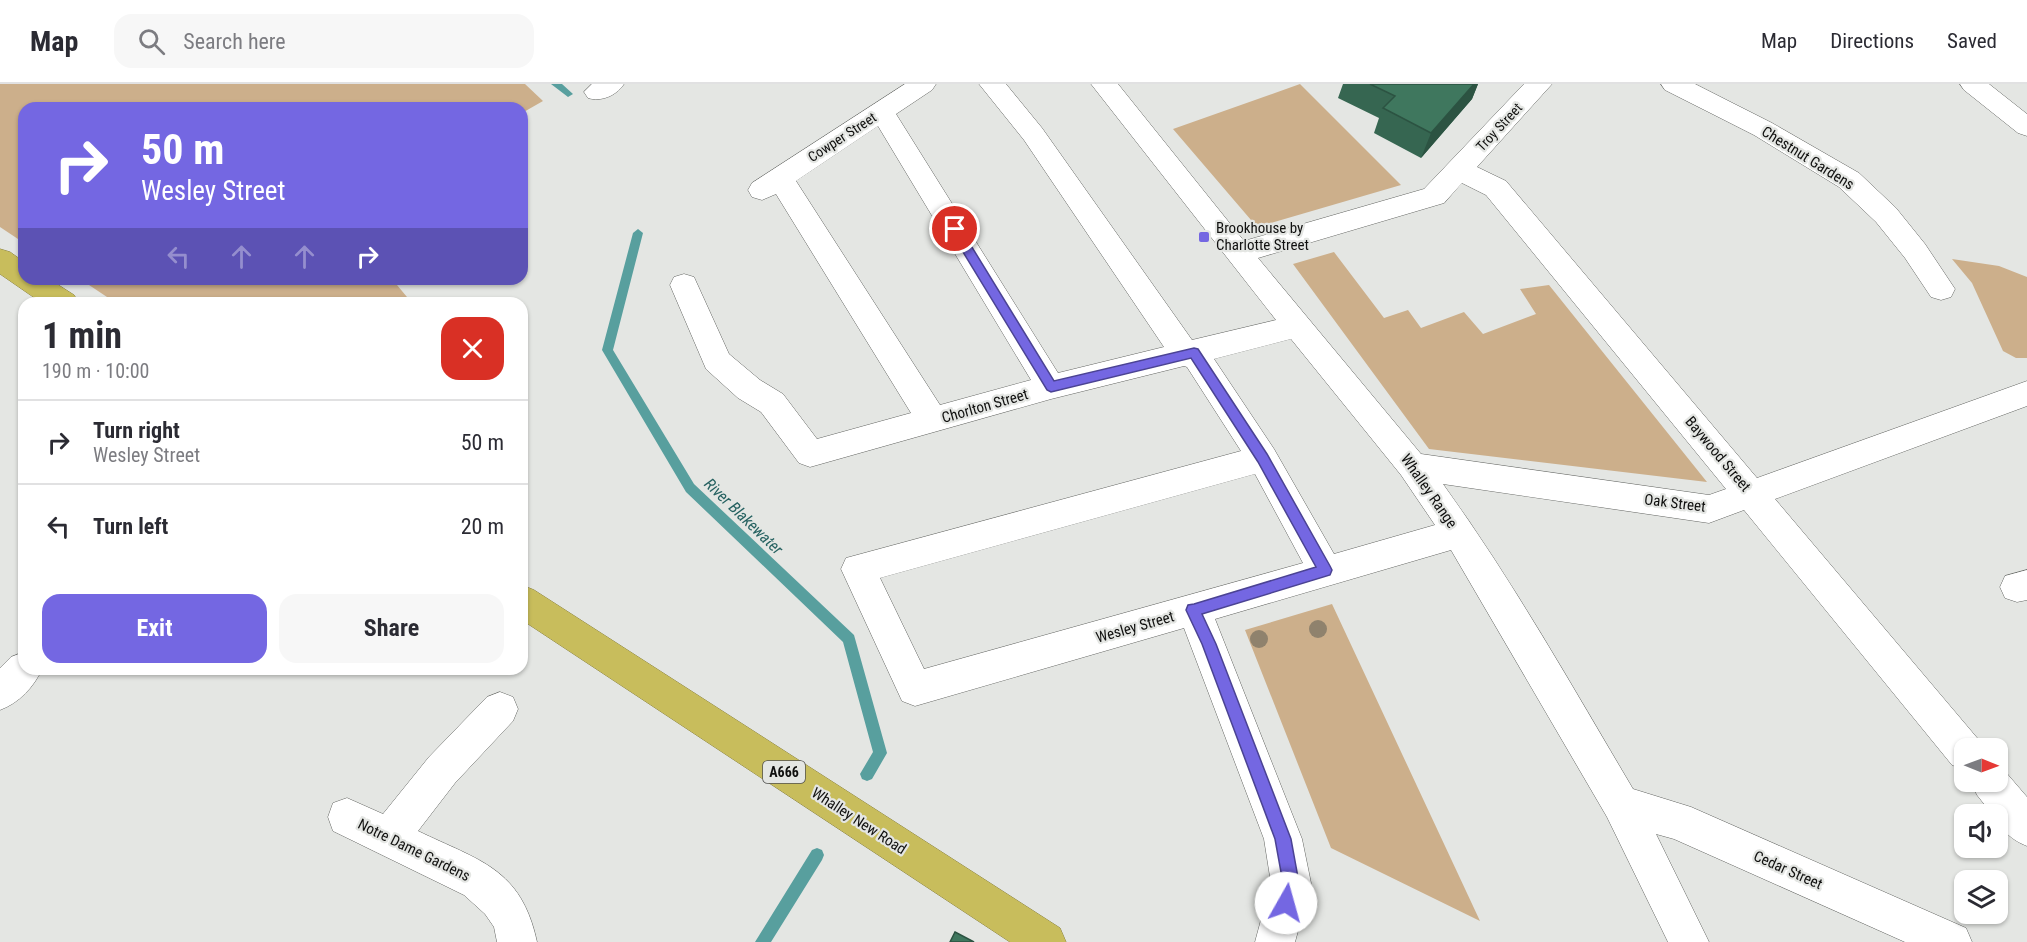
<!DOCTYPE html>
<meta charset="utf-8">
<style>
:root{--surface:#fff;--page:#f7f7f7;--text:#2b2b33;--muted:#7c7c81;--line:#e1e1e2;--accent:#7467e2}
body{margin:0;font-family:"Roboto Condensed",sans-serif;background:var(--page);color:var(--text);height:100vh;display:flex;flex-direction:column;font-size:22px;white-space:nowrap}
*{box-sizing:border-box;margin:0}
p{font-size:20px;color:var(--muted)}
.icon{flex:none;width:33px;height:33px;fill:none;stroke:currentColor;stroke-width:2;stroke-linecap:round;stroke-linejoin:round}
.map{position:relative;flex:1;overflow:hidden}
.panel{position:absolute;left:18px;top:213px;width:510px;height:378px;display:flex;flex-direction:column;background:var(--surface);border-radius:18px;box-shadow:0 2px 4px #0004}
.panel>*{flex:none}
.hud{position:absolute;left:18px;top:18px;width:510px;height:183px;border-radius:18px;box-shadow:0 2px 4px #0004;background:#7467e2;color:#fff;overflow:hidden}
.needle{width:39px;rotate:91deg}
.tools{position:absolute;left:1954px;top:654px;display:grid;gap:12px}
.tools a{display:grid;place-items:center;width:54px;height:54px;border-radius:12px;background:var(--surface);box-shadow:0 2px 4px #0004;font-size:30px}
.pin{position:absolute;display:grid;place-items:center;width:51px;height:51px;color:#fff;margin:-26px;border:3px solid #fff;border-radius:50%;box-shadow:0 2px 6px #0007}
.me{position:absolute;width:66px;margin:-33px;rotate:7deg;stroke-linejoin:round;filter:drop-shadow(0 0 4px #0008)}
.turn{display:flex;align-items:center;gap:21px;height:126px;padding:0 24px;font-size:27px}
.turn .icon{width:78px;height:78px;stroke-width:2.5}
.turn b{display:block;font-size:42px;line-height:51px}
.lanes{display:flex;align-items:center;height:57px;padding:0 24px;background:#0003;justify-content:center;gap:30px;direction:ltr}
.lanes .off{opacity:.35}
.round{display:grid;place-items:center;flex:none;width:63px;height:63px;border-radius:18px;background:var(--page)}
.headline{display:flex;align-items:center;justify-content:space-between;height:102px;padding:0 24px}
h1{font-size:36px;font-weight:700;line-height:45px}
.primary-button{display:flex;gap:12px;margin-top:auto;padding:12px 24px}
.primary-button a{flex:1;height:69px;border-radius:18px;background:var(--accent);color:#fff;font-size:24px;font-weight:700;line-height:69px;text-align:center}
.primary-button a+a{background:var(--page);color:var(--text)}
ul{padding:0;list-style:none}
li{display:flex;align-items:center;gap:18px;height:84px;padding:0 24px;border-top:2px solid var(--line)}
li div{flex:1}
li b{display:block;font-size:22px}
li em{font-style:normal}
header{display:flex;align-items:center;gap:36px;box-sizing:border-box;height:84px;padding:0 30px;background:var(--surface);border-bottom:2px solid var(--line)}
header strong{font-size:28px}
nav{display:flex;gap:33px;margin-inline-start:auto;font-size:21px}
.search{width:420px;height:54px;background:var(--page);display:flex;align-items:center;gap:15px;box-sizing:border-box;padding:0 21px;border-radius:18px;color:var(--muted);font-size:22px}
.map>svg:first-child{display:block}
.green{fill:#ccaf8b}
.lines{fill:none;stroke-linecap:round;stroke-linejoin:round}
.stream{fill:#589f9e;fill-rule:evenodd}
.minor-casing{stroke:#636562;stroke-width:1}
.highway-casing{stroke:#888041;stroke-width:1}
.minor{fill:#fff;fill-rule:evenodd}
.highway{fill:#c8bd5c;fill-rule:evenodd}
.tree{fill:#8f826d}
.wall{fill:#366651}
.shaded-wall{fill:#2c5342}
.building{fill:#3f775e;stroke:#2c5342;stroke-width:1.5}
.route{fill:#7467e2;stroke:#4b4393;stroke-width:1.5}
.poi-dot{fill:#7467e2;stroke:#e4e6e3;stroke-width:2}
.labels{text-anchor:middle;stroke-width:4.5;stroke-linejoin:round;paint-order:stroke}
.far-street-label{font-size:14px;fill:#10100f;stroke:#e4e6e3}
.shield{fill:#e4e6e3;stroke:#50504f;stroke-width:1.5}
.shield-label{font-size:14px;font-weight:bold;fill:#10100f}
.street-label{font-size:15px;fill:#10100f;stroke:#e4e6e3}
.poi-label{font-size:15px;fill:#10100f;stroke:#e4e6e3;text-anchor:start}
.water-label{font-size:16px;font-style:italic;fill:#256160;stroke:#e4e6e3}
</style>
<header>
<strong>Map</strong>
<div class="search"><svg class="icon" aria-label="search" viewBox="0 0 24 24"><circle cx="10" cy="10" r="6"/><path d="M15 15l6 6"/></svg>Search here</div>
<nav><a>Map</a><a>Directions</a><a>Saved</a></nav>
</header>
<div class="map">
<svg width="2027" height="858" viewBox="0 0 2027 858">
<rect width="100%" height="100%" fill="#e4e6e3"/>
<path class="green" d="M0 0H525L543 17 522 29V24H24V159L0 143Z
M1300 0 1401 101 1257 143 1173 45Z
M1334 168 1384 234 1408 226 1421 244 1464 228 1483 250 1536 230 1520 205 1549 201 1707 398 1429 365 1293 180Z
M1952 175 1999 182 2027 193V274H2016L2003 267 1972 199Z
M80 195H392L412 219H116Z
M1332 520 1480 837 1331 764 1245 546Z"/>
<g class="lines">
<path class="stream" d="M551 0H562L573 10 568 13Z
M638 145 643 149 613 266 694 400 854 551 887 669 872 695 867 697 862 695 860 690 873 668 843 558 686 408 602 266 633 149Z
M817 764 822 766 824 771 822 776 771 858H755L812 766Z"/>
<g class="minor-casing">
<path id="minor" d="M592 0H624C616 12 601 18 588 14L584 8Z
M905 0H936L932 6 896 30 1058 289 1164 263 1024 56 979 0H1006L1042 44 1192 256 1276 236 1091 0H1118L1244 157 1424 105 1524 0H1552L1477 83 1506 97 1757 394 2027 297V322L1775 415 1978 655 1982 664H1965V686L1952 681 1744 426 1709 439 1443 400C1513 497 1572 602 1633 705L1691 723 1966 844 1972 858H1905L1674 755 1656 750 1709 858H1668L1607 733 1451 466 1215 535 1302 755 1311 799 1295 858H1255L1271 799 1264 755 1184 544 915 622 902 617 841 485 846 474 1241 367 1187 283 1184 282 1051 315 810 383 799 379 761 328 738 314 706 285 670 201 674 193 684 190 694 193 729 270 760 296 783 310 817 355 911 329 776 110 762 116 752 113 748 106 752 99ZM878 42 1031 296 940 321 796 97ZM1462 99 1486 111 1726 405 1709 411 1421 370 1258 174 1444 119ZM1291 255 1401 391 1435 441 1334 470 1274 365 1214 275ZM1255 390 1303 479 924 585 880 494Z
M1661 0H1695L1772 39 1859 89 1896 124 1925 160 1955 205 1951 213 1941 216 1931 213 1905 174 1876 138 1839 103 1754 51 1665 6Z
M1960 0H1989L2027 30V52L2018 49 1964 6Z
M2027 486V516L2017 518 2005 514 2000 503 2005 492Z
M24 568V585H42C34 603 19 619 0 626V584L11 573Z
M500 608 513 613 518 625 513 637 455 699 418 747C480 777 521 784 537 858H497L494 843 485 830 464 811 333 747 328 733 333 719 347 714 383 730 429 673 487 613Z
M1998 683 2003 685 2027 713V762C2014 757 1998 746 1998 730H1992L1977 711 1971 698H1998Z"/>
</g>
<g class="highway-casing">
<path id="highway" d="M0 165 10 168 24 178V195H49L74 211 79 219H42L0 190Z
M522 501 534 506 1060 844 1066 858H1010L522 536Z"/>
</g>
<use href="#minor" class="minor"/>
<use href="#highway" class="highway"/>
</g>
<g class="tree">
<circle cx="1318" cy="545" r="9"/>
<circle cx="1259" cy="555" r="9"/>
</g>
<path class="wall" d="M1343 0H1478L1472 15 1421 74 1374 49 1379 34 1338 14Z"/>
<path class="shaded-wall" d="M1474 0H1478L1472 15 1421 74 1431 49Z"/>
<path class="building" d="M1370 0H1474L1431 49 1383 24 1395 12Z
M955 848 974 858H950Z"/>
<path class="route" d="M955 141 959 142 1054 297 1194 264 1198 265 1267 370 1330 482 1332 486 1330 491 1202 530 1216 560 1291 755 1299 799 1292 825 1286 827 1280 825 1277 819 1283 799 1275 755 1202 560 1186 526 1188 521 1194 520 1316 483 1258 378 1191 274 1051 308 1047 306 949 145Z"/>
<rect class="poi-dot" x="1198" y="147" width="12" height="12" rx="3"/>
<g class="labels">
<g class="far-street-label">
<text transform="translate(1499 43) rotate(-47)" y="5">Troy Street</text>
<text transform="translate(842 53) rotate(-33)" y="5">Cowper Street</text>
</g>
<rect class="shield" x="763" y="677" width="42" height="22" rx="4.5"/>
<g class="shield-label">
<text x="784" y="693">A666</text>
</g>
<g class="street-label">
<text transform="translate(1808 74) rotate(32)" y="5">Chestnut Gardens</text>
<text transform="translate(985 322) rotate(-16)" y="5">Chorlton Street</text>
<text transform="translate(1718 370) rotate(50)" y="5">Baywood Street</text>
<text transform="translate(1429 407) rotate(55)" y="5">Whalley Range</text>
<text transform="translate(1675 419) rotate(7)" y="5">Oak Street</text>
<text transform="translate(1135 543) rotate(-16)" y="5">Wesley Street</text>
<text transform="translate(859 737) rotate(33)" y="5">Whalley New Road</text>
<text transform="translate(414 766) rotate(26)" y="5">Notre Dame Gardens</text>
<text transform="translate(1788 786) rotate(24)" y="5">Cedar Street</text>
</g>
<g class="poi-label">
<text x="1216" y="149">Brookhouse by<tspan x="1216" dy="17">Charlotte Street</tspan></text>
</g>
<g class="water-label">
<text transform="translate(744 432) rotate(44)" y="6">River Blakewater</text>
</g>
</g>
</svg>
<div class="tools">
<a><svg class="needle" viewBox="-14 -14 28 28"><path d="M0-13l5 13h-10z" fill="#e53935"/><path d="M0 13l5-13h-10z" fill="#7c7c81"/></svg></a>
<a><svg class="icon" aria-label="sound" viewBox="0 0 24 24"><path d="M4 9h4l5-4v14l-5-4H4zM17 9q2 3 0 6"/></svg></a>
<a><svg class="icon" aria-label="layers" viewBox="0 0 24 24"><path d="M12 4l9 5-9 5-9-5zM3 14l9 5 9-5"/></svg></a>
</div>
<div class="pin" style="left:955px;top:145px;background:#d93025"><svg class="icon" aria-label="arrive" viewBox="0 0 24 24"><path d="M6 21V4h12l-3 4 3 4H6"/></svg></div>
<svg class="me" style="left:1286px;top:819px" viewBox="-20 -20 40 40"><circle r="19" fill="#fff"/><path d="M0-13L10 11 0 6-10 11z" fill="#7467e2"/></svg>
<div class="hud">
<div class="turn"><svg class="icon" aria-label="right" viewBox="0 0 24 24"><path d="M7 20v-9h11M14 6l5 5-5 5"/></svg><div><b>50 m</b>Wesley Street</div></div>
<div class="lanes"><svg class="icon off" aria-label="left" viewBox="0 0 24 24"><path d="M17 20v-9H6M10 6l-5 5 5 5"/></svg><svg class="icon off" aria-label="ahead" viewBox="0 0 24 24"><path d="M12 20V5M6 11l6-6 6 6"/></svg><svg class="icon off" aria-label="ahead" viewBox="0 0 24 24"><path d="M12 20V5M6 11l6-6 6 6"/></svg><svg class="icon" aria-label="right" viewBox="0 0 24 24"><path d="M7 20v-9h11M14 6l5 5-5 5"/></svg></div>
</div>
<section class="panel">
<div class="headline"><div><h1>1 min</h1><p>190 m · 10:00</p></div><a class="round" style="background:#d93025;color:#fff"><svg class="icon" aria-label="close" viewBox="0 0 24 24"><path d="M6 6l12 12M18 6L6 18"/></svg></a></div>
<ul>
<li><svg class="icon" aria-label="right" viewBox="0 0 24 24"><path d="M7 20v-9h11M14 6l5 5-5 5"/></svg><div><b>Turn right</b><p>Wesley Street</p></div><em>50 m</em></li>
<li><svg class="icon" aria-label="left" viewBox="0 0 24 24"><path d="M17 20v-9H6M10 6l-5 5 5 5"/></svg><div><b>Turn left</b></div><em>20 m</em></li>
</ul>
<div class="primary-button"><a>Exit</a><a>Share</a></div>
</section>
</div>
